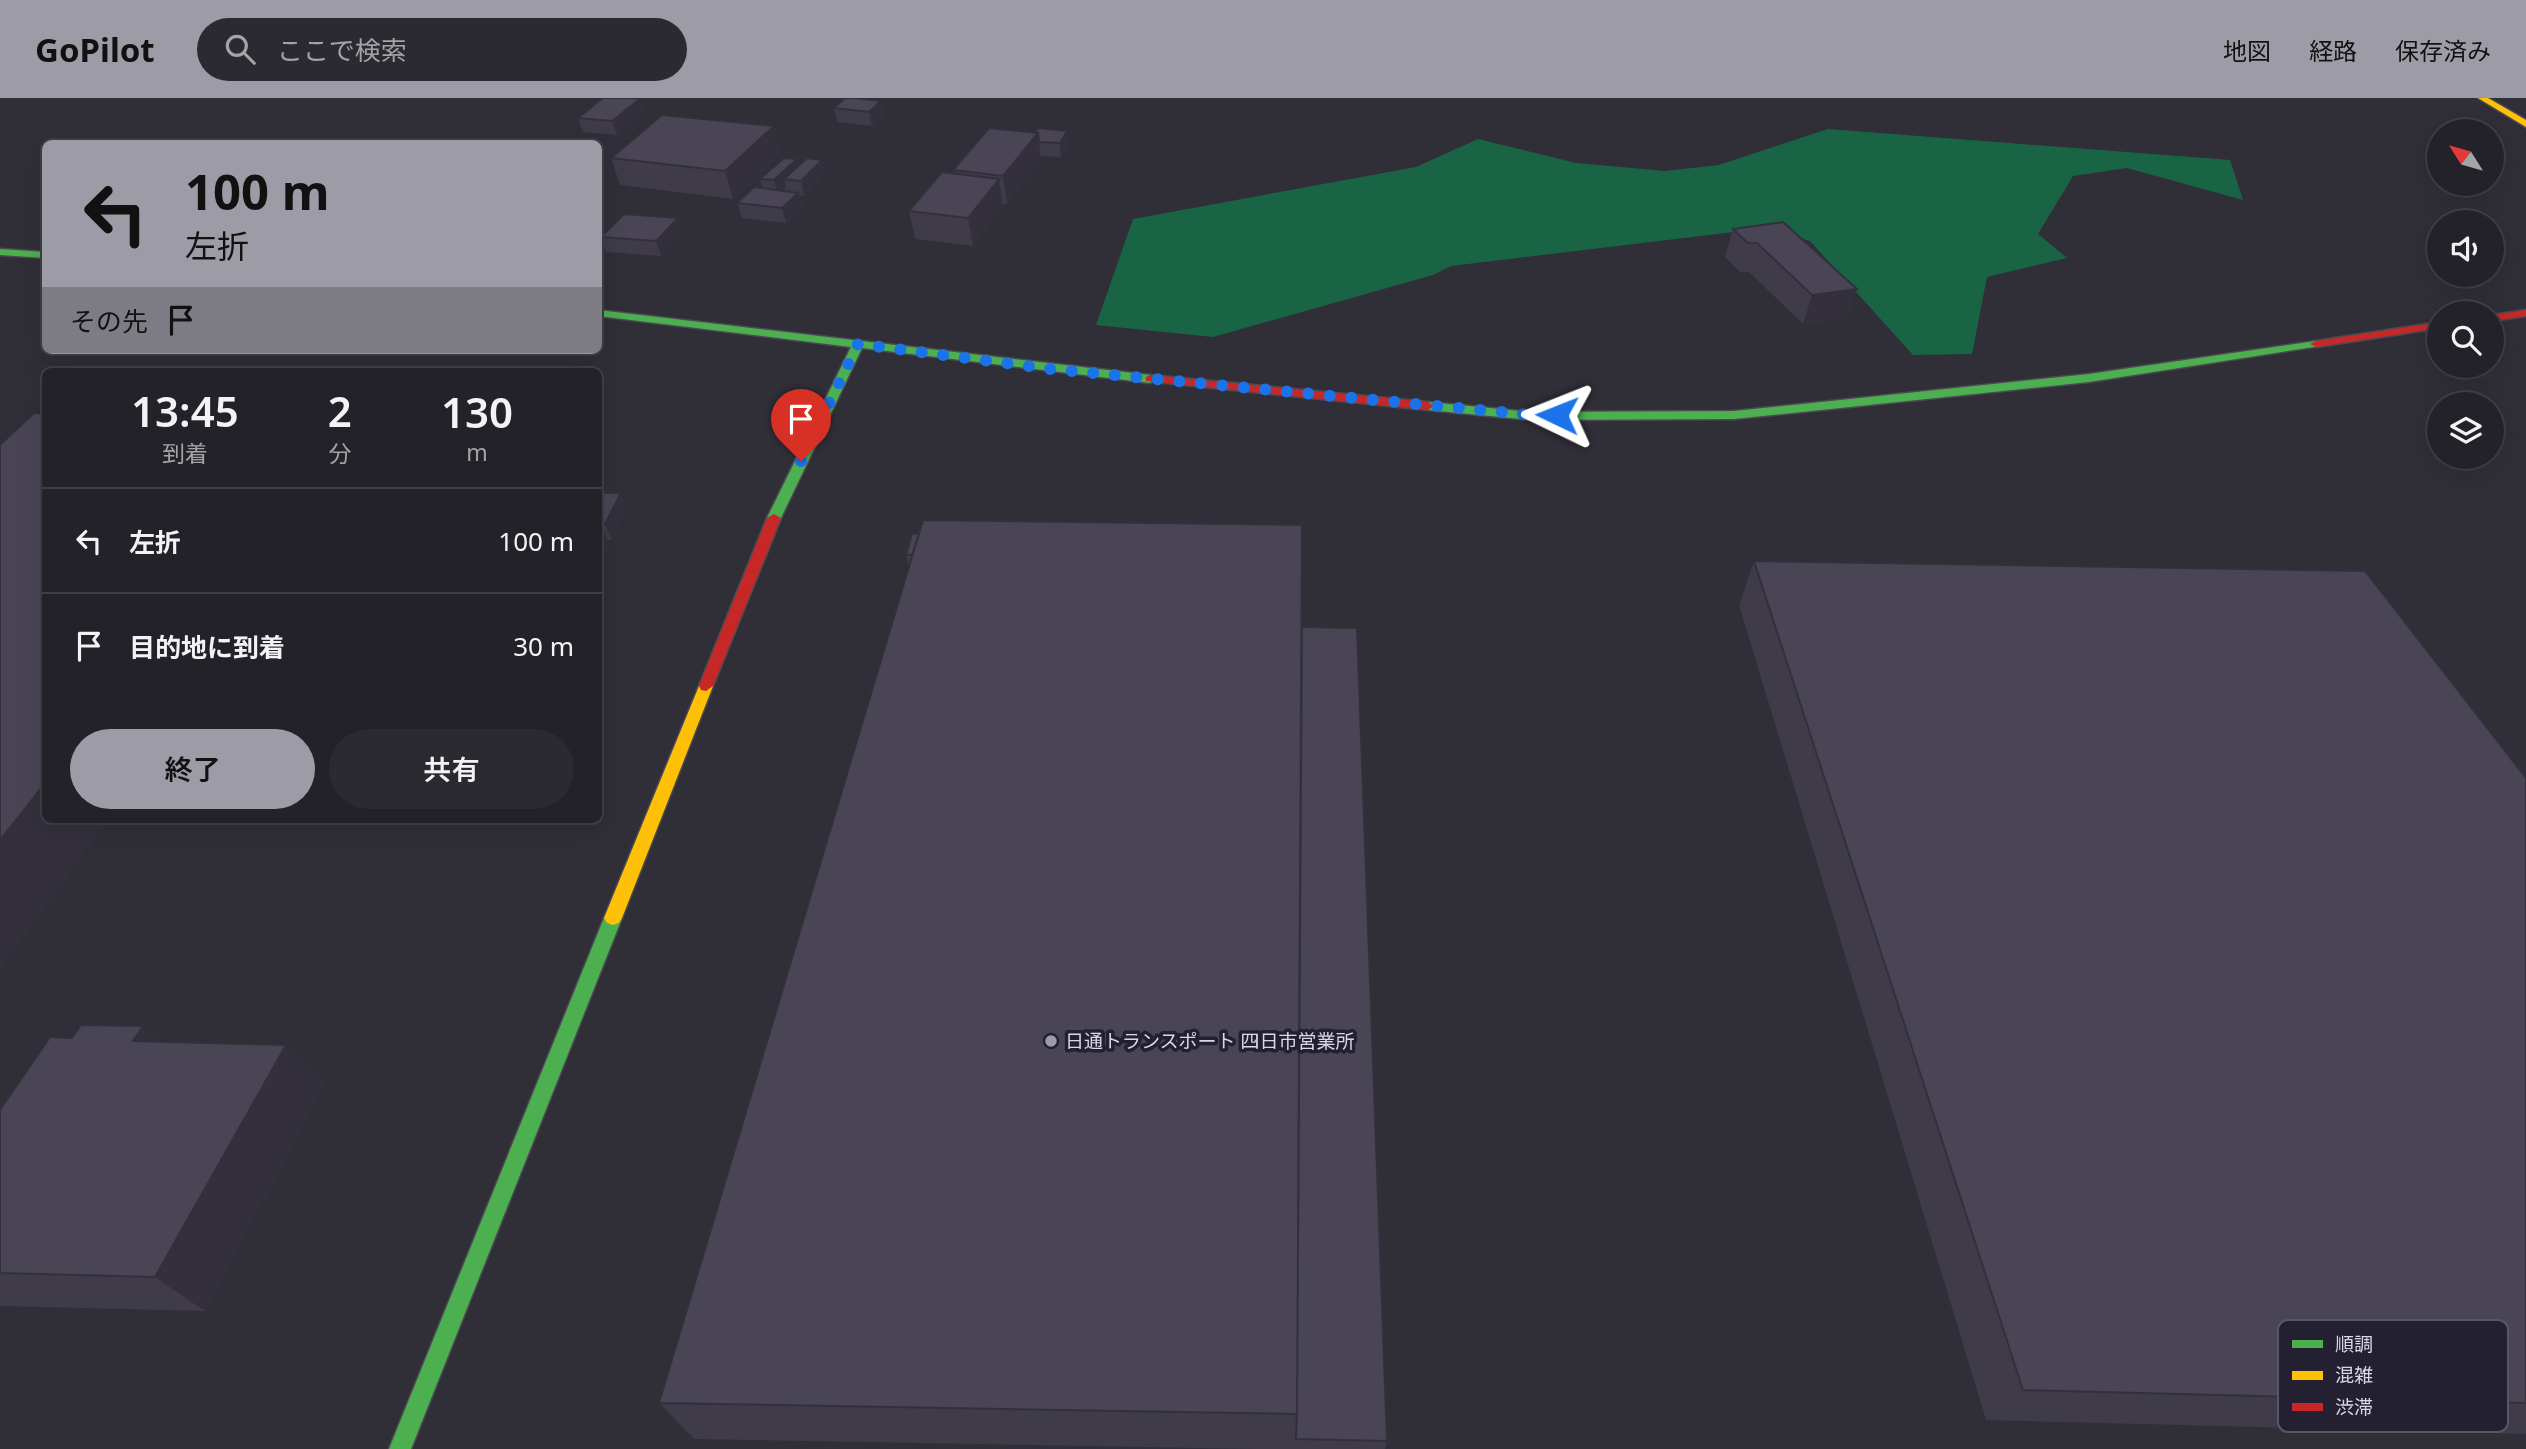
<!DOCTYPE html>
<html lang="ja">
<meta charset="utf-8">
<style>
:root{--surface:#242229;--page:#2c2a31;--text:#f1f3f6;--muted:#a3a4a8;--line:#413f46;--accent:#9d9ca6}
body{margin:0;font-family:"Noto Sans","Noto Sans JP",sans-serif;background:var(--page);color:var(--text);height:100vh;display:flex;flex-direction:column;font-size:26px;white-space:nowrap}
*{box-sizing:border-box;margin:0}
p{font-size:23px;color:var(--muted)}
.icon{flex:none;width:38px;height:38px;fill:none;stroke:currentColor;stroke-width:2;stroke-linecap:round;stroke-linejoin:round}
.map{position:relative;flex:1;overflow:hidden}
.drawer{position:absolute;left:42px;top:270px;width:560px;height:455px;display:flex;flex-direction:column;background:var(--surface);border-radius:10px;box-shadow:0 7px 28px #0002,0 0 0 2px var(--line)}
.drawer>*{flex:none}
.hud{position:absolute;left:42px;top:42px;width:560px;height:214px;border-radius:10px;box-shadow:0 7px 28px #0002,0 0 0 2px var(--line);background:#9d9ca6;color:#111;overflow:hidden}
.needle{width:46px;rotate:307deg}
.tools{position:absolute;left:2427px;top:21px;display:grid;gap:14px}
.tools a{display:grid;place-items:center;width:77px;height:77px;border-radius:50%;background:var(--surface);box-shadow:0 7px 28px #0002,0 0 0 2px var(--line);font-size:35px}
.pin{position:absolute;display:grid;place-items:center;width:60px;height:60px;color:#fff;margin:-72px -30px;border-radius:50% 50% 50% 0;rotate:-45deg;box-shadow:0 0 7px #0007}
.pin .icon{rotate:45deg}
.me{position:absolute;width:77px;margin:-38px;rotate:272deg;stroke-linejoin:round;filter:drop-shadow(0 0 5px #0008)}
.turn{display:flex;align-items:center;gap:24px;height:147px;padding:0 28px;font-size:32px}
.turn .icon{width:91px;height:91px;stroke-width:2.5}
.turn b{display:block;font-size:49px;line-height:60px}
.then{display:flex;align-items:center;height:66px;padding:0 28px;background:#0003;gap:14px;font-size:26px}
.eta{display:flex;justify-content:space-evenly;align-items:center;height:119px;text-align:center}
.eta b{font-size:42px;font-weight:600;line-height:49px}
.button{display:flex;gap:14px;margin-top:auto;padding:14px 28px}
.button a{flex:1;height:80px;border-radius:42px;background:var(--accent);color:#111;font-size:28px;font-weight:600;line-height:80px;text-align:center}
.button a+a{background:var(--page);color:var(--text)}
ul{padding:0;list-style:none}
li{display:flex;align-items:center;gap:21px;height:105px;padding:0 28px;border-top:2px solid var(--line)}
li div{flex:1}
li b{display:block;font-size:26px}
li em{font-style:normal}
header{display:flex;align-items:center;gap:42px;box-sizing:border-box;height:98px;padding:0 35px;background:var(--accent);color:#111}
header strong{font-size:33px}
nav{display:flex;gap:38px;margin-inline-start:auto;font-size:24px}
.search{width:490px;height:63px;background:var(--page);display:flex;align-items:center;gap:18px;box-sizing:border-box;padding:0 24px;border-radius:38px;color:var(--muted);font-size:26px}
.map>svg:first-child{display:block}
.forest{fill:#1a6446}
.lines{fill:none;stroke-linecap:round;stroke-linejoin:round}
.fast-casing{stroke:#4b4952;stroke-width:3}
.slow-casing{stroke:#4b4952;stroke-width:3}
.jam-casing{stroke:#4b4952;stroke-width:3}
.fast{fill:#4caf50;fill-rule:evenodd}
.slow{fill:#ffc107;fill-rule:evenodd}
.jam{fill:#c62828;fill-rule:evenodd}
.wall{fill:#3f3b49}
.shaded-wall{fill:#33303c}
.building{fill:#494555;stroke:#33303c;stroke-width:2}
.route{stroke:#1a73e8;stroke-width:12;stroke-dasharray:0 21.6}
.poi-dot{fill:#9d9ca6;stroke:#232031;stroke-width:2.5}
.labels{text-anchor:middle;stroke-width:7;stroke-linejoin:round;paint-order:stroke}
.poi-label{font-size:19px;fill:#d8d7e2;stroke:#232031;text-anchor:start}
.key{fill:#232031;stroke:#595766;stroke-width:2}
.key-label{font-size:19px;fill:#d8d7e2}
</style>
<header>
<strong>GoPilot</strong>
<div class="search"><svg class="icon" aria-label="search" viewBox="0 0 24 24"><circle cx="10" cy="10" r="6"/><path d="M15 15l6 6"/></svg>ここで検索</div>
<nav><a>地図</a><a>経路</a><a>保存済み</a></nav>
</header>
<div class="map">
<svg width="2526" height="1351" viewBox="0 0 2526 1351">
<rect width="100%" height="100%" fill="#302e37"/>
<path class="forest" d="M1828 31 2230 62 2243 102 2127 70 2073 78 2038 136 2067 160 1987 179 1972 256 1913 257 1810 143 1767 130 1451 168 1433 177 1213 239 1096 227 1133 121 1416 69 1478 41 1576 65 1665 73 1719 67Z"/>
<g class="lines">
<g class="fast-casing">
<path id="fast" d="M0 151 46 154V160L0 157Z
M598 212 1150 277 1156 281 1150 285 862 250 781 420 774 424 767 420 851 249 598 218Z
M2316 243 2320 244V248L2089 284 1734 321 1532 322 1428 312 1422 308 1428 304 1532 314 1734 313 2089 276Z
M613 813 619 815 622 820 411 1351H389L604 820 607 815Z"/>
</g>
<g class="slow-casing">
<path id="slow" d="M2478 0H2488L2526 22V29Z
M706 583 713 588 622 820 619 825 613 827 607 825 604 820 699 588Z"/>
</g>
<g class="jam-casing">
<path id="jam" d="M2526 212V218L2492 223V217Z
M2440 224V230L2316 249 2310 246 2316 243Z
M1150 277 1428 304 1434 308 1428 312 1146 283V279Z
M774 416 781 420 713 588 706 593 701 592 699 588 767 420Z"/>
</g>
<use href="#fast" class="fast"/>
<use href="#slow" class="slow"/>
<use href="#jam" class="jam"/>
</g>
<path class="wall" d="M845 0 884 17 872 28 837 24 834 10Z
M646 13 617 37 583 34 578 20Z
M1067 33 1069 47 1061 59 1040 58 1041 62 1007 106 1002 105 1003 109 973 148 915 141 909 113 953 76V72L1035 35Z
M781 55 733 101 620 87 611 60Z
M822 62 825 77 804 98 799 97 802 109 786 125 742 120 737 105 763 91 760 81 799 67Z
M678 120 682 135 661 158 606 154 601 139Z
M1733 131 1857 191 1847 221 1803 226 1749 174H1740L1725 159Z
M598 395 628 411 612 442H608L610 446 598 467Z
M912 436 1302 529 1387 1343 1385 1351H1255L694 1341 659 1305 909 469 906 457Z
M1754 463 2526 680V1336L1986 1322 1739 507Z
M162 944 286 947 325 986 205 1213 0 1208V1012Z"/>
<path class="shaded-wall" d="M641 0H642L646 13 617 37 612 23Z
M881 3 884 17 872 28 869 14Z
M774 28 781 55 733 101 725 73Z
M1067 33 1069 47 1061 59 1060 45Z
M1038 35 1041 62 1007 106 1003 78Z
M797 61 801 75 784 81 786 89 778 97 774 82Z
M822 62 825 77 804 98 801 83Z
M999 81 1003 109 973 148 968 120Z
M798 95 802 109 786 125 782 110Z
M678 120 682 135 661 158 656 143Z
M1857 191 1847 221 1803 226 1812 197Z
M621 395 628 411 612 442 605 426Z
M602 430 610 446 598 467V437Z
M46 684V721H110L0 871V742Z
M143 928 188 968 133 943Z
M286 947 325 986 205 1213 155 1179Z"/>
<path class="building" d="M603 0H641L612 23 578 20Z
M845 0H855L881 3 869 14 834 10Z
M662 17 774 28 725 73 611 60Z
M989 30 1038 35 1003 78 953 72Z
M1038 30 1067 33 1060 45 1039 44 1038 35H1035Z
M784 60 797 61 774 82 760 81Z
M807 60 822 62 801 83 784 81Z
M942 74 999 81 968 120 909 113Z
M754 89 798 95 782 110 737 105Z
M624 116 678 120 656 143 601 139Z
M1783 124 1857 191 1812 197 1757 145H1748L1733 131Z
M34 315 46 316V684L0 742V347Z
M598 395H621L605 426H598Z
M923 422 1302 427 1297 1316 659 1305Z
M912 436H919L912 457H906Z
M1754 463 2365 473 2526 680V1305L2023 1292Z
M1302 529 1357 530 1387 1343 1296 1341 1297 1316Z
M81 927 143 928 133 943 286 947 155 1179 0 1175V1012L50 939 72 940Z"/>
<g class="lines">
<path class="route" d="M801 363 858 246 1051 271 1532 317H1557"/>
</g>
<circle class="poi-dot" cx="1051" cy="943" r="7"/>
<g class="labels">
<g class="poi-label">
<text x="1065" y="950">日通トランスポート 四日市営業所</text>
</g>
</g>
<rect x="2278" y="1222" width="230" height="112" rx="10" class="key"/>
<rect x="2292" y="1242" width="31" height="8" fill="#4caf50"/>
<rect x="2292" y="1273" width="31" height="9" fill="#ffc107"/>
<rect x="2292" y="1305" width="31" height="8" fill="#c62828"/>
<g class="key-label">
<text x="2335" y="1253">順調</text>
<text x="2335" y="1284">混雑</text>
<text x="2335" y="1316">渋滞</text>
</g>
</svg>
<div class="tools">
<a><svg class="needle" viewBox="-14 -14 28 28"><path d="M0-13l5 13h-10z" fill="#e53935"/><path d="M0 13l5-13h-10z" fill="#a3a4a8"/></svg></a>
<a><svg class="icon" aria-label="sound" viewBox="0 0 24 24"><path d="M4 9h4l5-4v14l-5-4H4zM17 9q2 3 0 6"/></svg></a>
<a><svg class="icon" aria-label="search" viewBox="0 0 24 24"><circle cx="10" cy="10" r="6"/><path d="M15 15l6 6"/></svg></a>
<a><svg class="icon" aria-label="layers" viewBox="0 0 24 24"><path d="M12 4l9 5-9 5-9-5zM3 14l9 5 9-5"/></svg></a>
</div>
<div class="pin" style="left:801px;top:363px;background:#d93025"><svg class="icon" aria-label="arrive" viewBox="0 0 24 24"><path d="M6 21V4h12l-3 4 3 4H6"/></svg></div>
<svg class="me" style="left:1557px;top:317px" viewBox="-20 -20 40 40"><path d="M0-17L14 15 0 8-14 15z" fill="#1a73e8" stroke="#fff" stroke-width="4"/></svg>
<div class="hud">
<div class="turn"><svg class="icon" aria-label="left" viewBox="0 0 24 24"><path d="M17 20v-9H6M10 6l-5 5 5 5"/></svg><div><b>100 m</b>左折</div></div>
<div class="then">その先<svg class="icon" aria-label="arrive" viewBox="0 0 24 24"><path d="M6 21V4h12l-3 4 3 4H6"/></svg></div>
</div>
<section class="drawer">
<div class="eta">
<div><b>13:45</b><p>到着</p></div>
<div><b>2</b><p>分</p></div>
<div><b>130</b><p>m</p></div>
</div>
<ul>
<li><svg class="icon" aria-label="left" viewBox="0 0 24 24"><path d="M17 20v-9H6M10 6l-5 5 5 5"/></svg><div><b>左折</b></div><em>100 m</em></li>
<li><svg class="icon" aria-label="arrive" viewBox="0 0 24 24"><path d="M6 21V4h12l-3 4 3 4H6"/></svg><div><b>目的地に到着</b></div><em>30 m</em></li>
</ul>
<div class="button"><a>終了</a><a>共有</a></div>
</section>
</div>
